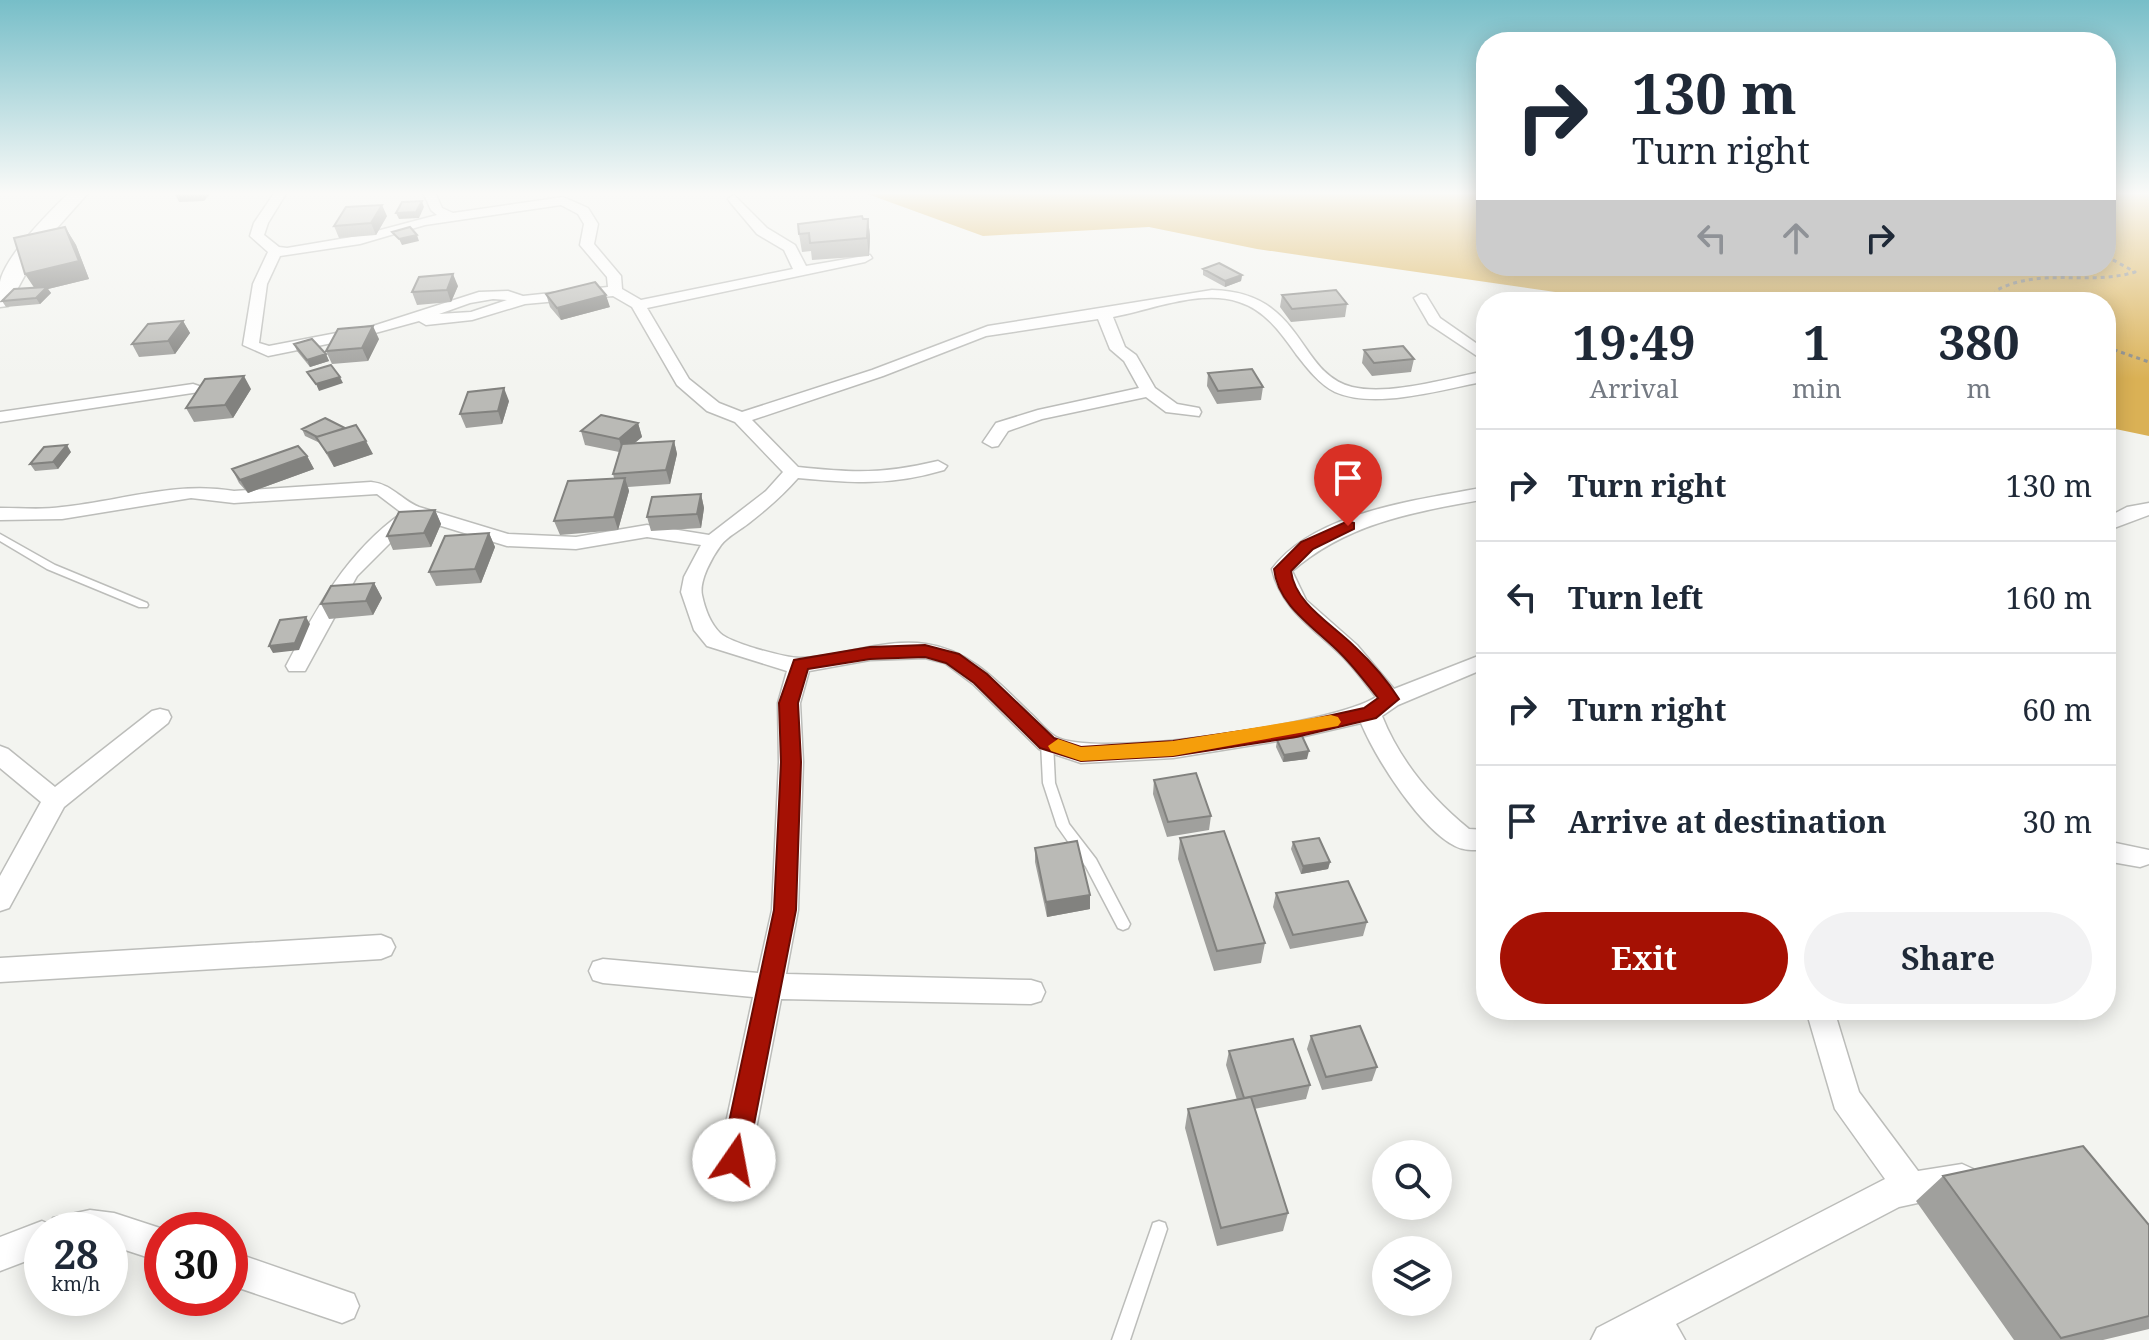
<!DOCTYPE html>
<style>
:root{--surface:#fff;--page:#f2f2f3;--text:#1f2937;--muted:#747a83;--line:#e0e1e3;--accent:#a51104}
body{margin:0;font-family:"Noto Serif",serif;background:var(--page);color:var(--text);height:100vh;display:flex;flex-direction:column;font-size:30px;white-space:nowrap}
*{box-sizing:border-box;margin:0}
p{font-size:26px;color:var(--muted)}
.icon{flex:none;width:44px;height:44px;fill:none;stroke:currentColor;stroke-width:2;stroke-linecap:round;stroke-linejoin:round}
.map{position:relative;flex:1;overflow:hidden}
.side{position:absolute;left:1476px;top:292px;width:640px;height:728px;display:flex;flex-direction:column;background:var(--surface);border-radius:32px;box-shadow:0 4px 20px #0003}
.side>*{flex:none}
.hud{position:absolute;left:1476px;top:32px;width:640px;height:244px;border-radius:32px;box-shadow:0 4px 20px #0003;background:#fff;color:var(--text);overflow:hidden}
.fabs{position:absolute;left:1372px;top:1140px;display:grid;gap:16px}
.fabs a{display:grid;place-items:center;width:80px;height:80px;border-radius:50%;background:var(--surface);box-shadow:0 4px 20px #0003;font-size:40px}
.speed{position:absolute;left:24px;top:1212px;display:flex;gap:16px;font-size:40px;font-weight:700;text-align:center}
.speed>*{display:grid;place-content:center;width:104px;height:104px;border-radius:50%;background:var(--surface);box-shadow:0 4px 20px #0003;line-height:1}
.speed small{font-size:20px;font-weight:400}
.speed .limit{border:12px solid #d22;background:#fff;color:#111}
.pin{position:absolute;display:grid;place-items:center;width:68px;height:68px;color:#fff;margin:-82px -34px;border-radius:50% 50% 50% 0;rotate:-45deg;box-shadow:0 0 8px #0007}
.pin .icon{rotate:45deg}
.me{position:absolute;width:88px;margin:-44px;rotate:12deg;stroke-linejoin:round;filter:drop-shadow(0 0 6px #0008)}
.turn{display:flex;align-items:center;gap:28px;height:168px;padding:0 24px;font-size:36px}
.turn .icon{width:104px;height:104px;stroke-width:2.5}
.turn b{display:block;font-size:56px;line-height:68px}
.lanes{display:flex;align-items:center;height:76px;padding:0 24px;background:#0003;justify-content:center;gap:40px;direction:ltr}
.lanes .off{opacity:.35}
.eta{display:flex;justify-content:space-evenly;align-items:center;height:136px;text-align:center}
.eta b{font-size:48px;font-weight:700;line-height:56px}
.cta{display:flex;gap:16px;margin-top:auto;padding:16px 24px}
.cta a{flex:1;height:92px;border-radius:48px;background:var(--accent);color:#fff;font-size:32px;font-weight:700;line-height:92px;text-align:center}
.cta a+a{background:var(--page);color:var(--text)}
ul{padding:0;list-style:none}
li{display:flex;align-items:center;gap:24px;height:112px;padding:0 24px;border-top:2px solid var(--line)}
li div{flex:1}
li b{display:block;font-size:30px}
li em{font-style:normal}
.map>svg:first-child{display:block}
.forest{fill:#dab155}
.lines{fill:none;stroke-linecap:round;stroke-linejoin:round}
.lane-casing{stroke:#bcbdba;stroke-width:3}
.street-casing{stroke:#bcbdba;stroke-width:3}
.secondary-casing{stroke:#bcbdba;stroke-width:3}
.path{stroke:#898a87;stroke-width:3;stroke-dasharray:4 4;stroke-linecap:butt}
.lane{fill:#fff;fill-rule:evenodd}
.street{fill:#fff;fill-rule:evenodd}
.secondary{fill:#fff;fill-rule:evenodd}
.wall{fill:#a0a09d}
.shaded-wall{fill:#82827f}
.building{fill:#babab6;stroke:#82827f;stroke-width:2}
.route{fill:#a51104;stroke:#6b0b03;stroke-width:2}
.slow{fill:#f59e0b}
</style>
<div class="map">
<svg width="2149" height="1340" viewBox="0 0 2149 1340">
<rect width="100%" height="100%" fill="#f3f4f0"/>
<path class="forest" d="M862 192H1486V266H2106V192H2149V436L2106 427V302H1625L1257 249 1149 227 983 236Z"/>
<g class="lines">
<g class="lane-casing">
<path id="lane" d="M0 534 55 565 147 603 148 605 147 607H139L47 569 0 541Z
M1047 739 1051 740 1053 743 1055 783 1069 824 1096 859 1130 924 1128 928 1123 930 1118 928 1086 867 1057 826 1043 783 1041 743 1043 740Z
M1159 1221 1165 1223 1167 1229 1130 1340H1112L1151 1229 1153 1223Z"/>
</g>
<g class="street-casing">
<path id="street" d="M275 192H287L268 223 264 235 279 247 287 248 358 236 437 215 431 210 423 192H435L442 208 453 213 563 197 588 208 598 224 594 244 621 276 622 289 641 300 793 269 784 250 757 234 730 202 728 199 734 195 767 228 795 245 806 266 870 255 872 258 865 262 647 308 689 379 719 403 742 412 872 370 988 326 1212 290C1305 292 1296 373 1352 387 1390 396 1448 378 1486 371V381C1445 389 1375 410 1335 392 1319 384 1307 368 1296 354 1281 333 1265 310 1239 302 1200 289 1151 310 1113 317L1125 347 1136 355 1155 388 1177 404 1199 408 1201 412 1199 416 1166 412 1146 397 1042 419 1008 431 998 446 992 447 983 442 996 423 1038 410 1139 388 1124 361 1110 349 1098 319 986 336 883 376 752 420 798 467C854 473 883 474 938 461L947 466 944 470C890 486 853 483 798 478 783 495 767 509 749 523 740 530 727 537 721 545 712 557 699 581 702 595 705 609 710 623 720 633 730 643 785 658 800 658 842 657 883 638 926 644 970 650 999 683 1030 713 1038 720 1047 732 1056 737 1097 759 1336 724 1376 697 1364 682 1353 666 1339 653 1312 627 1281 608 1272 569 1315 511 1420 500 1486 487V499C1415 512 1349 522 1292 571L1306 600 1357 645 1394 689 1486 653V668L1398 705 1382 716C1400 761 1431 798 1469 829L1486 830V850C1476 850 1464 851 1455 846 1420 828 1376 759 1361 723L1296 738 1173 758 1081 763 1039 749 973 684 945 663 925 658 870 660 809 671 800 703 803 762 798 910 786 974 1031 980 1041 983 1045 992 1041 1001 1031 1004 781 999 750 1160 745 1171 734 1176 723 1171 718 1160 753 997 603 983 593 980 589 971 593 962 603 959 758 973 772 910 779 762 778 703 787 671 707 646 694 630 681 592 684 577 701 545 647 537 576 549 507 546 415 518 357 576 305 671H289L286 666C317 607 347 552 402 513L377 494 234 503 191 498 62 519 0 520V508C21 508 42 510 62 507 121 501 175 481 234 491L371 482C392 484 400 499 419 507L508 534 576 537 647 525 709 535 766 491 783 472 735 422 707 411 677 385 632 307 613 296 525 304 472 320 426 325 419 321 357 338 268 356 243 345 253 284 268 252 250 236 254 223ZM561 205 578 214 584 224 580 245 607 277 608 287 523 296 508 291 479 292 373 326 269 346 259 343 267 284 280 256 360 244 425 225ZM493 299 507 300 471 312 439 314 470 303Z
M1421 294 1426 295 1440 318 1486 350V362L1429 324 1414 298Z
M193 384 199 386 201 389 199 392 0 422V412Z
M2149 503V515L2106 531V518L2127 507Z
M160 709 168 711 171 717 168 723 64 807 9 908 0 911V876L41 802 0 768V746L8 749 55 787 152 711Z
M2106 841 2149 850V864L2140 867 2106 861Z
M381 935 391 939 395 947 391 955 381 959 0 982V958Z
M1806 1010H1834L1859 1092 1918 1171 1962 1164 1973 1169 1978 1180 1973 1191 1899 1207 1676 1324 1685 1340H1591L1597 1328 1885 1179 1835 1109Z
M90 1210 114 1213 166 1230H162V1262L110 1245V1230H42V1255L0 1271V1237L42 1221 51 1225 53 1218Z
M230 1251 354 1294 359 1306 354 1318 342 1323 230 1285Z"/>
</g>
<g class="secondary-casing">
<path id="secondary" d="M70 192H89L41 246 8 306 0 307C0 299 0 290 0 282 5 256 51 210 70 192Z"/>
</g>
<path class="path" d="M2001 302 1995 294 1997 290C2041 267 2089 286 2135 272L2106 256
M2106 347 2149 362"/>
<use href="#lane" class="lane"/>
<use href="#street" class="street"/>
<use href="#secondary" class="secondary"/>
</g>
<path class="wall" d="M387 216 376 235 339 238 334 226Z
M863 219H868L870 236 869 256 812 260 811 251 802 252 799 234Z
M65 227 76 245 89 279 48 289 51 293 40 304 6 307 2 301 34 288Z
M1203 269 1242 275 1241 281 1225 287 1203 275Z
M458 286 451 302 417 305 412 292Z
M546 294 610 307 561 320 550 307Z
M1282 295 1347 304 1345 317 1291 322 1280 307Z
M183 321 190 333 175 354 139 357 132 344Z
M379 339 368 361 332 364 326 351Z
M294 344 326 354 329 361 310 367 297 351Z
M1364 350 1414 359 1411 372 1372 376 1362 363Z
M1208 373 1263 387 1261 400 1217 404 1207 386Z
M251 389 233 418 194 422 186 408Z
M509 401 502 424 466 428 460 414Z
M638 423 642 437 634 443 674 441 677 454 670 484 628 487 629 491 618 530 560 535 554 521 614 478 613 474 619 452 585 445 581 431Z
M302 429 373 454 334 467 320 443 305 436Z
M71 452 58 469 35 471 30 464Z
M307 456 314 469 248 493 239 483 232 469Z
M701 494 704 508 701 528 651 531 647 517Z
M435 510 441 524 431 547 393 550 387 536Z
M489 533 495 547 481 583 436 586 429 572Z
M374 583 382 598 373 615 329 619 321 604Z
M1277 740 1307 759 1283 762 1276 747Z
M1154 780 1211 816 1209 830 1167 837 1153 794Z
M1180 838 1265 943 1261 963 1214 971 1178 859Z
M1293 842 1330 862 1328 869 1301 874 1291 849Z
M1035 848 1090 895V909L1047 917 1035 862Z
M1276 893 1367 922 1363 936 1290 949 1273 907Z
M1311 1036 1377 1067 1372 1081 1322 1090 1307 1049Z
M1229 1051 1310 1085 1306 1099 1254 1109 1288 1213 1283 1231 1217 1246 1185 1128 1188 1109 1237 1100 1226 1065Z
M1943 1176 2149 1225V1329L2103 1340H2014L1916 1201Z"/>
<path class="shaded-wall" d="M174 192H212L204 201 179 202Z
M422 201 424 207 419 218 399 219 396 213Z
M382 205 387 216 376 235 371 223Z
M868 219 870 236 869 256 867 238Z
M65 227 76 245 89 279 48 289 51 293 40 304 36 298 37 292 25 274Z
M417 235 419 241 402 245 399 239Z
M453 274 458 286 451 302 447 290Z
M1242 275 1241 281 1225 287V281Z
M606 295 610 307 561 320 557 308Z
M183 321 190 333 175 354 168 341Z
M373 326 379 339 368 361 362 348Z
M326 354 329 361 310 367 307 360Z
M244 376 251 389 233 418 225 405Z
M340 377 343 383 319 391 316 384Z
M504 388 509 401 502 424 498 411Z
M638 423 642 437 623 453 619 439Z
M366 441 373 454 334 467 327 453Z
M674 441 677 454 670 484 666 470Z
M67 445 71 452 58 469 53 462Z
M307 456 314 469 248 493 240 480Z
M625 478 629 491 618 530 614 517Z
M701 494 704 508 701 528 697 514Z
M435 510 441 524 431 547 424 533Z
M489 533 495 547 481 583 475 569Z
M374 583 382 598 373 615 366 601Z
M306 617 310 624 299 650 273 653 269 646Z
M1309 751 1307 759 1283 762 1284 755Z
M1330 862 1328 869 1301 874 1303 866Z
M1090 895V909L1047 917 1046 902Z"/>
<path class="building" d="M422 201 416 212 396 213 402 202Z
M382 205 371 223 334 226 346 207Z
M862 216 863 219H868L867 238 810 243 809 233 799 234 798 224Z
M65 227 79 261 25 274 14 238Z
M410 227 417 235 399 239 392 232Z
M1219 263 1242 275 1225 281 1203 269Z
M453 274 447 290 412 292 419 277Z
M595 282 606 295 557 308 546 294Z
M47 287 36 298 2 301 14 289Z
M1336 290 1347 304 1292 309 1282 295Z
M183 321 168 341 132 344 148 324Z
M373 326 362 348 326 351 338 329Z
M312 339 326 354 307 360 294 344Z
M1403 346 1414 359 1374 363 1364 350Z
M331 365 340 377 316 384 307 372Z
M1252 369 1263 387 1218 391 1208 373Z
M244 376 225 405 186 408 205 379Z
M504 388 498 411 460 414 468 392Z
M601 415 638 423 619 439 581 431Z
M325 418 345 428 317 437 302 429Z
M356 425 366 441 327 453 316 437Z
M674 441 666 470 613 474 622 444Z
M67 445 53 462 30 464 44 447Z
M298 446 307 456 240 480 232 469Z
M625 478 614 517 554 521 568 481Z
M701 494 697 514 647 517 652 497Z
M435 510 424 533 387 536 399 512Z
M489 533 475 569 429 572 445 536Z
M374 583 366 601 321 604 331 586Z
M306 617 295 643 269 646 280 620Z
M1302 736 1309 751 1284 755 1277 740Z
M1196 773 1211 816 1168 822 1154 780Z
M1224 831 1265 943 1217 951 1180 838Z
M1319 838 1330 862 1303 866 1293 842Z
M1077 841 1090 895 1046 902 1035 848Z
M1348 881 1367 922 1293 935 1276 893Z
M1360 1026 1377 1067 1326 1077 1311 1036Z
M1293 1039 1310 1085 1244 1098 1229 1051Z
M1251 1097 1288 1213 1221 1228 1188 1109Z
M2083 1146 2149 1225V1316L2061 1338 1943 1176Z"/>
<linearGradient id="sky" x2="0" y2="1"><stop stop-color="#77bec8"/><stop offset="0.51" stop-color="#fafaf8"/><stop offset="1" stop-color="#fafaf8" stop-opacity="0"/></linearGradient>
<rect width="2149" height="379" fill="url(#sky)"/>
<path class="route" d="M1348 521 1354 523V529L1313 549 1291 571C1295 604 1332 624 1354 646 1370 661 1387 680 1399 699L1376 718 1296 737 1173 756 1081 761 1040 748 974 683 946 663 925 657 870 659 808 669 798 703 801 762 796 910 747 1160 743 1169 734 1173 725 1169 721 1160 774 910 781 762 779 703 794 660 870 647 925 645 959 654 987 674 1054 738 1081 747 1173 741 1296 723 1364 708 1378 698C1366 683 1355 668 1342 655 1317 629 1278 607 1274 569L1301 542Z"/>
<path class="slow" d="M1331 715 1338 717 1341 722 1338 726 1173 756 1081 761 1051 751 1048 746 1058 739 1081 747 1173 741Z"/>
</svg>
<div class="fabs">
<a><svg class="icon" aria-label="search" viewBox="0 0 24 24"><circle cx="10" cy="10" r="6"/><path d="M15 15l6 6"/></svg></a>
<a><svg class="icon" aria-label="layers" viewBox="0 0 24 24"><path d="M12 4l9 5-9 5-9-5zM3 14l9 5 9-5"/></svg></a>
</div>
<div class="speed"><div>28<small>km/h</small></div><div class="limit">30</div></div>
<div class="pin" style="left:1348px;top:526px;background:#d93025"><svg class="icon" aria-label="arrive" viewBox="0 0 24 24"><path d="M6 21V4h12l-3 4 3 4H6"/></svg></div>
<svg class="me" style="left:734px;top:1160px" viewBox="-20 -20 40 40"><circle r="19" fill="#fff"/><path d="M0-13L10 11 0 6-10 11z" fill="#a51104"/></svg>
<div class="hud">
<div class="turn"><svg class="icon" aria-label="right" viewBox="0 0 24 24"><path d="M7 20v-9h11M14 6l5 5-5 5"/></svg><div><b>130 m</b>Turn right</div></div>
<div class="lanes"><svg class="icon off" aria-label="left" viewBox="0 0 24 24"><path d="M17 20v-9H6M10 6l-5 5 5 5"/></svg><svg class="icon off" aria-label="ahead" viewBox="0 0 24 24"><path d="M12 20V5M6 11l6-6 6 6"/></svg><svg class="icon" aria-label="right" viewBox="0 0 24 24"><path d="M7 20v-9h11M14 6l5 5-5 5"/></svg></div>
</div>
<section class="side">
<div class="eta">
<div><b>19:49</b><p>Arrival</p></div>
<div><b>1</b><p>min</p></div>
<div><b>380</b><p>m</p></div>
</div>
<ul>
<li><svg class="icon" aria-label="right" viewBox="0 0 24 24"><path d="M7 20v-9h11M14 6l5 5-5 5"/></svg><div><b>Turn right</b></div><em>130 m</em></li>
<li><svg class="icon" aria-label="left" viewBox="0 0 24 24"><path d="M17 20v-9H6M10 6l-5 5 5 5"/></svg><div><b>Turn left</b></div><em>160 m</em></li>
<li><svg class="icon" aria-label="right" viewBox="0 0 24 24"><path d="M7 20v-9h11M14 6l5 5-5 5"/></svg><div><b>Turn right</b></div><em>60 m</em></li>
<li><svg class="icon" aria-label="arrive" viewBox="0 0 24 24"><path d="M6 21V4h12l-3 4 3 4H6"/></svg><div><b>Arrive at destination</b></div><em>30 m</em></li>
</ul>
<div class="cta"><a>Exit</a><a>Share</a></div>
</section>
</div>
